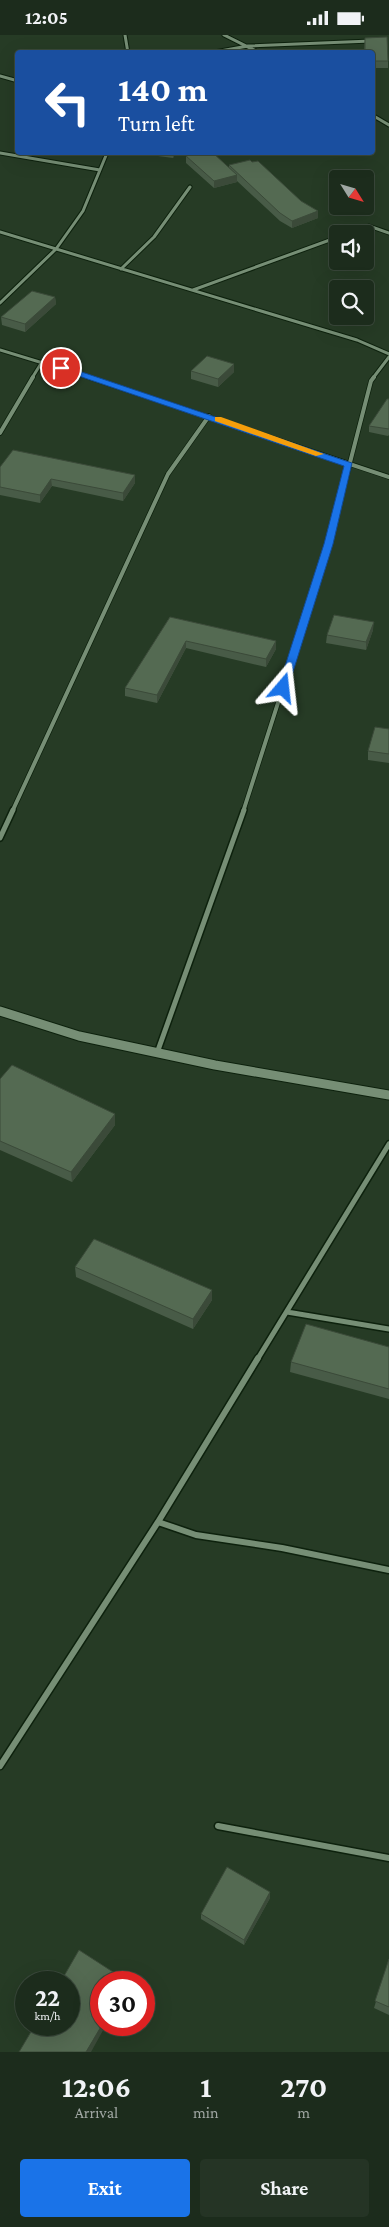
<!DOCTYPE html>
<style>
:root{--surface:#1c2c1c;--page:#253425;--text:#f1f3f6;--muted:#a0a7a3;--line:#3a483b;--accent:#1a73e8}
body{margin:0;font-family:"Crimson Pro",serif;background:var(--page);color:var(--text);height:100vh;display:flex;flex-direction:column;font-size:19px;white-space:nowrap}
*{box-sizing:border-box;margin:0}
p{font-size:16px;color:var(--muted)}
.icon{flex:none;width:28px;height:28px;fill:none;stroke:currentColor;stroke-width:2;stroke-linecap:round;stroke-linejoin:round}
.map{position:relative;height:2017px;overflow:hidden}
.drawer{display:flex;flex-direction:column;background:var(--surface);flex:1}
.drawer>*{flex:none}
.guide{position:absolute;left:15px;top:15px;width:360px;height:105px;border-radius:5px;box-shadow:0 5px 20px #0002,0 0 0 1px var(--line);background:#1a4fa0;color:#fff;overflow:hidden}
.needle{width:32px;rotate:127deg}
.tools{position:absolute;left:329px;top:135px;display:grid;gap:10px}
.tools a{display:grid;place-items:center;width:45px;height:45px;border-radius:5px;background:var(--surface);box-shadow:0 5px 20px #0002,0 0 0 1px var(--line);font-size:25px}
.speed{position:absolute;left:15px;top:1936px;display:flex;gap:10px;font-size:25px;font-weight:700;text-align:center}
.speed>*{display:grid;place-content:center;width:65px;height:65px;border-radius:50%;background:var(--surface);box-shadow:0 5px 20px #0002,0 0 0 1px var(--line);line-height:1}
.speed small{font-size:12px;font-weight:400}
.speed .limit{border:8px solid #d22;background:#fff;color:#111}
.pin{position:absolute;display:grid;place-items:center;width:42px;height:42px;color:#fff;margin:-21px;border:2px solid #fff;border-radius:50%;box-shadow:0 1px 5px #0007}
.me{position:absolute;width:55px;margin:-28px;rotate:17deg;stroke-linejoin:round;filter:drop-shadow(0 0 4px #0008)}
.turn{display:flex;align-items:center;gap:18px;height:105px;padding:0 20px;font-size:22px}
.turn .icon{width:65px;height:65px;stroke-width:2.5}
.turn b{display:block;font-size:35px;line-height:42px}
.eta{display:flex;justify-content:space-evenly;align-items:center;height:85px;text-align:center}
.eta b{font-size:30px;font-weight:700;line-height:35px}
.action{display:flex;gap:10px;margin-top:auto;padding:10px 20px}
.action a{flex:1;height:58px;border-radius:5px;background:var(--accent);color:#fff;font-size:20px;font-weight:700;line-height:58px;text-align:center}
.action a+a{background:var(--page);color:var(--text)}
.status{display:flex;justify-content:space-between;align-items:center;height:35px;padding:0 25px;background:var(--surface);direction:ltr}
.status svg{height:14px;fill:currentColor}
.map>svg:first-child{display:block}
.lines{fill:none;stroke-linecap:round;stroke-linejoin:round}
.minor-far3-casing{stroke:#0d210d;stroke-width:5}
.minor-far2-casing{stroke:#0d210d;stroke-width:5.5}
.minor-far1-casing{stroke:#0d210d;stroke-width:8}
.minor-casing{stroke:#0d210d;stroke-width:9}
.tertiary-casing{stroke:#0d210d;stroke-width:11}
.minor-far3{stroke:#768e75;stroke-width:3}
.minor-far2{stroke:#768e75;stroke-width:4}
.minor-far1{stroke:#768e75;stroke-width:5}
.minor{stroke:#768e75;stroke-width:6}
.tertiary{stroke:#768e75;stroke-width:9}
.wall{fill:#485b47}
.shaded-wall{fill:#3b4a39}
.building{fill:#546a52;stroke:#3b4a39}
.route{fill:#1a73e8;stroke:#114b97}
.slow{fill:#f59e0b}
</style>
<div class="status"><b>12:05</b><svg viewBox="0 0 49 12"><path d="M0 12V9h3v3zM5 12V6h3v6zM10 12V3h3v9zM15 12V0h3v12zM26 1h20v11H26zM47 4h2v5h-2z"/></svg></div>
<div class="map">
<svg width="389" height="2017" viewBox="0 0 389 2017">
<rect width="100%" height="100%" fill="#263b25"/>
<g class="lines">
<g class="minor-far3-casing">
<path id="minor-far3" d="M125 0 128 18
M224 0 260 18
M209 18 248 11 371 6
M0 41 18 46
M372 80 389 90
M0 118 100 135
M0 197 357 305 389 319
M346 199 369 191 389 198
M121 234 154 202 190 152
M193 255 338 202
M0 268 56 214 83 176 107 118
M0 315 92 343
M32 343 42 327
M373 343 389 322"/>
</g>
<g class="minor-far2-casing">
<path id="minor-far2" d="M88 342 389 442
M0 398 33 342
M12 777 168 439 209 381
M243 777 329 509 371 346 374 342"/>
</g>
<g class="minor-far1-casing">
<path id="minor-far1" d="M0 803 13 775
M157 1018 244 775
M287 1277 389 1294
M257 1325 389 1109"/>
</g>
<g class="minor-casing">
<path id="minor" d="M258 1323 158 1487 196 1500 282 1513 389 1535
M0 1731 158 1487
M218 1791 389 1823"/>
</g>
<g class="tertiary-casing">
<path id="tertiary" d="M0 976 79 1001 215 1030 389 1060"/>
</g>
<use href="#minor-far3" class="minor-far3"/>
<use href="#minor-far2" class="minor-far2"/>
<use href="#minor-far1" class="minor-far1"/>
<use href="#minor" class="minor"/>
<use href="#tertiary" class="tertiary"/>
</g>
<path class="wall" d="M365 3 388 26V33H372V18H364Z
M135 118H176L173 123Z
M186 121 229 132V130L318 183 292 193 280 186 237 146V147L214 153 186 128Z
M55 262 56 269 25 297 2 290 1 282Z
M234 329V337L218 352 191 344V336Z
M389 364V400L388 401 369 397V391Z
M0 432 135 440V448L123 466 52 451 40 468 0 460Z
M170 582 276 606V614L266 632 186 613 157 668 125 661V653Z
M373 595 366 615 326 608 327 600Z
M389 694V728L368 725V716Z
M0 1044 115 1079V1090L72 1147 0 1115Z
M75 1232 212 1265 193 1294 76 1242Z
M389 1312V1364L290 1337 291 1327Z
M270 1863 244 1910 201 1884V1879Z
M389 1924V1980L374 1973Z"/>
<path class="shaded-wall" d="M173 118H176L173 123Z
M237 140V147L214 153V146Z
M318 176V183L292 193V186Z
M55 262 56 269 25 297V289Z
M234 329V337L218 352V344Z
M135 440V448L123 466V458Z
M51 444 52 451 40 468V460Z
M374 587 373 595 366 615V607Z
M186 606V613L157 668V660Z
M276 606V614L266 632V624Z
M115 1079V1090L72 1147 71 1137Z
M212 1255V1265L193 1294V1284Z
M270 1857V1863L244 1910V1905Z
M102 1990H106L91 2017H86Z"/>
<path class="building" d="M387 2 388 26H372V18H365V3Z
M201 118H213L237 140 214 146 186 121Z
M250 125 252 127 258 126 301 166 318 176 292 186 280 178 229 130Z
M32 256 55 262 25 289 1 282Z
M207 321 234 329 218 344 191 336Z
M387 364H389V394L369 391Z
M13 415 135 440 123 458 51 444 40 460 0 452V432Z
M334 580 374 587 366 607 327 600Z
M170 582 276 606 266 624 186 606 157 660 125 653Z
M375 692 389 694V719L368 716Z
M12 1030 115 1079 71 1137 0 1106V1044Z
M94 1204 212 1255 193 1284 75 1232Z
M306 1289 389 1312V1354L291 1327Z
M227 1832 270 1857 244 1905 201 1879Z
M79 1915 127 1946 126 1948H101V1990H102L86 2017H19L35 1990H69V1948H60Z
M389 1924V1972L375 1966Z"/>
<path class="route" d="M58 331H64L352 428 333 509 287 656 278 653 324 509 344 431 58 334Z"/>
<path class="slow" d="M215 382H221L324 419 316 421 215 386Z"/>
</svg>
<div class="tools">
<a><svg class="needle" viewBox="-14 -14 28 28"><path d="M0-13l5 13h-10z" fill="#e53935"/><path d="M0 13l5-13h-10z" fill="#a0a7a3"/></svg></a>
<a><svg class="icon" aria-label="sound" viewBox="0 0 24 24"><path d="M4 9h4l5-4v14l-5-4H4zM17 9q2 3 0 6"/></svg></a>
<a><svg class="icon" aria-label="search" viewBox="0 0 24 24"><circle cx="10" cy="10" r="6"/><path d="M15 15l6 6"/></svg></a>
</div>
<div class="speed"><div>22<small>km/h</small></div><div class="limit">30</div></div>
<div class="pin" style="left:61px;top:333px;background:#d93025"><svg class="icon" aria-label="arrive" viewBox="0 0 24 24"><path d="M6 21V4h12l-3 4 3 4H6"/></svg></div>
<svg class="me" style="left:283px;top:653px" viewBox="-20 -20 40 40"><path d="M0-17L14 15 0 8-14 15z" fill="#1a73e8" stroke="#fff" stroke-width="4"/></svg>
<div class="guide">
<div class="turn"><svg class="icon" aria-label="left" viewBox="0 0 24 24"><path d="M17 20v-9H6M10 6l-5 5 5 5"/></svg><div><b>140 m</b>Turn left</div></div>
</div>
</div>
<section class="drawer">
<div class="eta">
<div><b>12:06</b><p>Arrival</p></div>
<div><b>1</b><p>min</p></div>
<div><b>270</b><p>m</p></div>
</div>
<div class="action"><a>Exit</a><a>Share</a></div>
</section>
